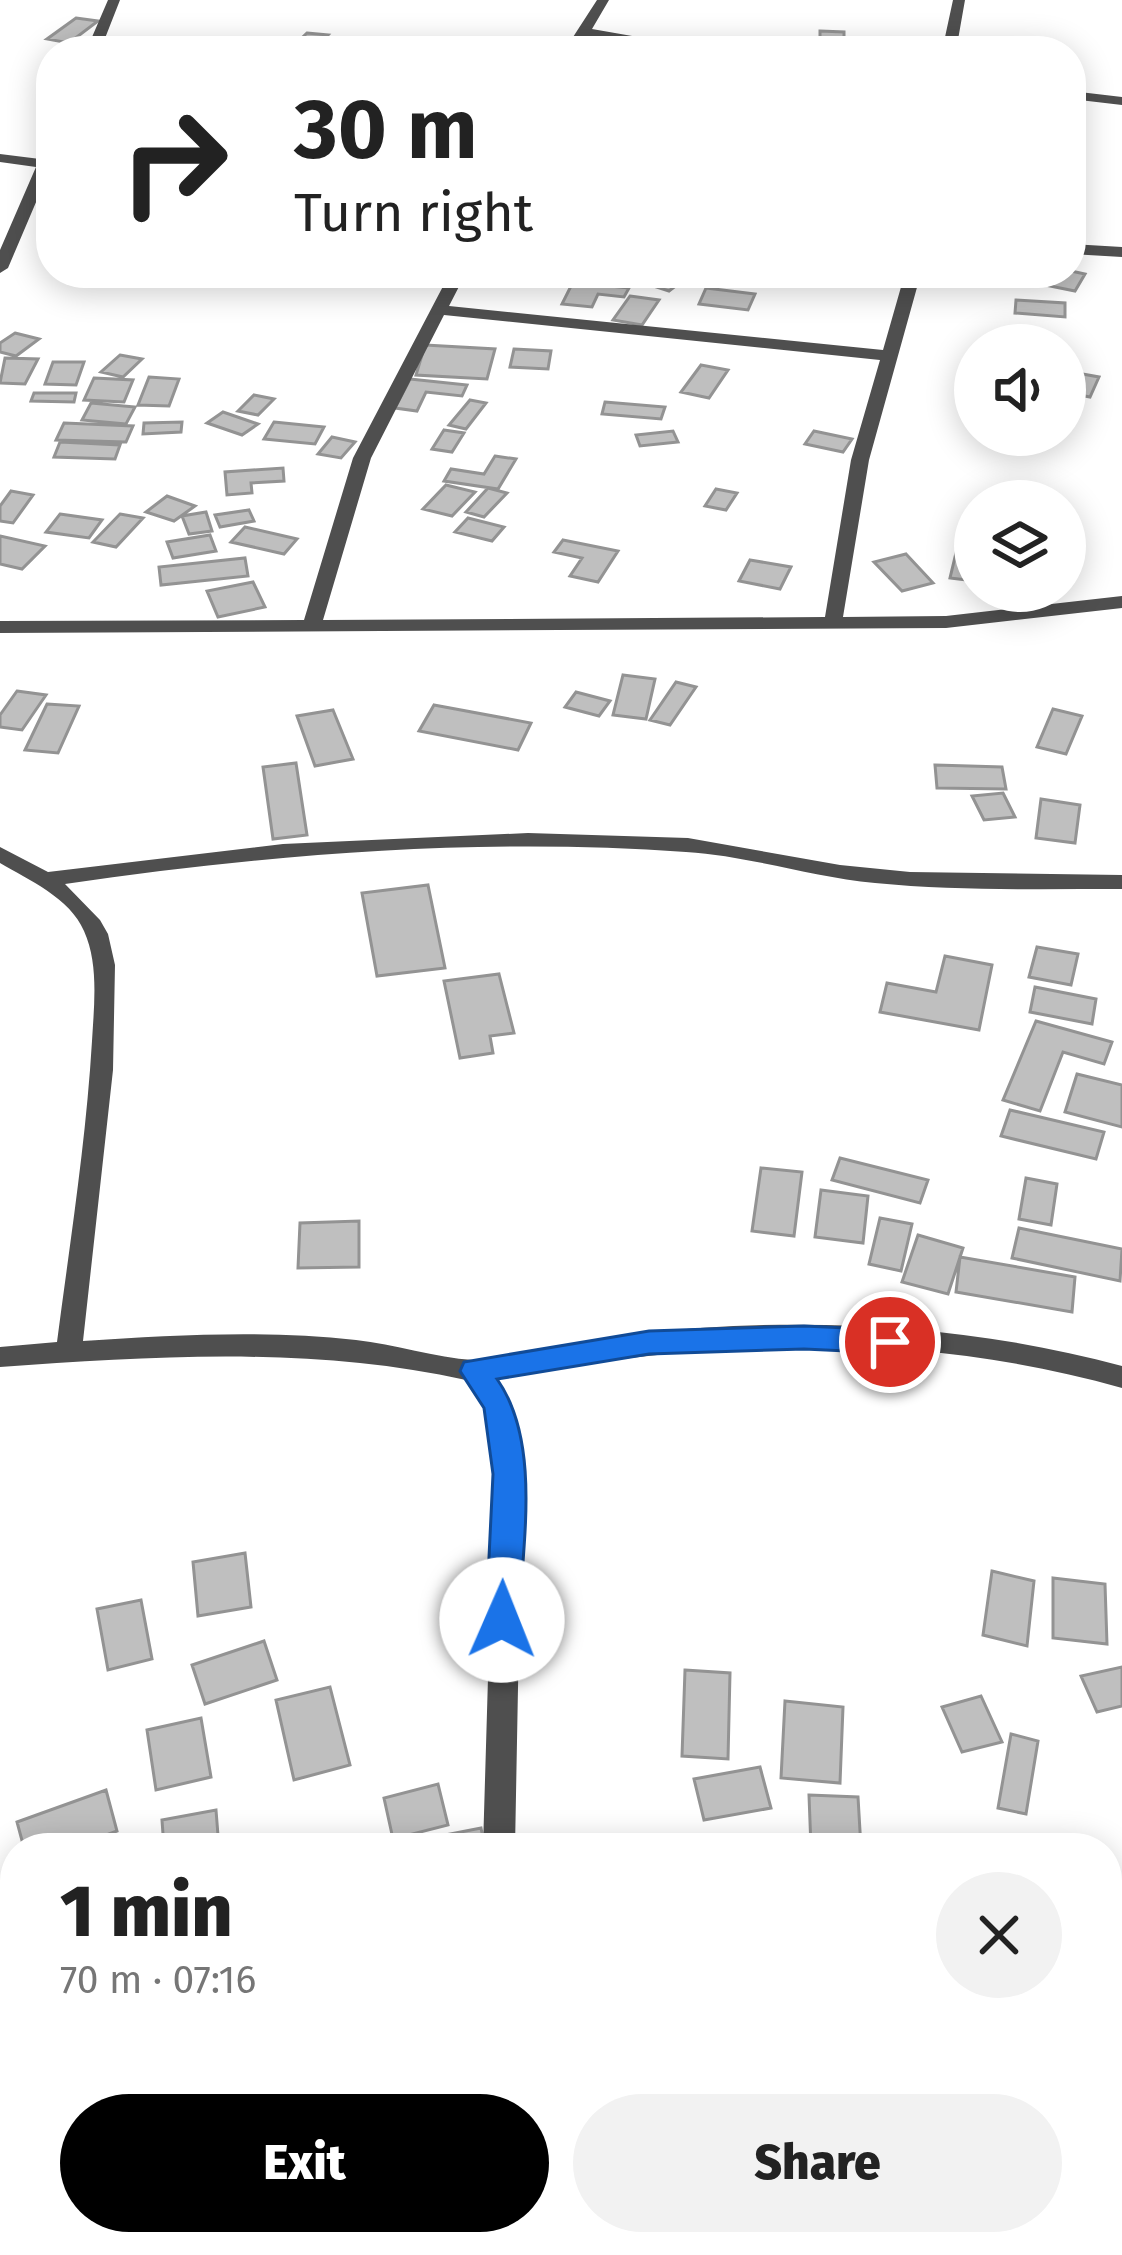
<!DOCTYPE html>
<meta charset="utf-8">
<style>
:root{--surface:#fff;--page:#f2f2f2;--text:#222;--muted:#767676;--accent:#000}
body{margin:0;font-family:"Fira Sans",sans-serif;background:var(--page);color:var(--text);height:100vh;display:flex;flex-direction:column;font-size:45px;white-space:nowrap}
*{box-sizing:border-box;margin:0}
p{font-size:39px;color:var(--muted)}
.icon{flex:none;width:66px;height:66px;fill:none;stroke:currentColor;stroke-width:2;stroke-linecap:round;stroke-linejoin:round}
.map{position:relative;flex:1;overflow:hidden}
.sheet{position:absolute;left:0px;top:1833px;width:1122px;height:423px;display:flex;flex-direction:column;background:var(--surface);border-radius:48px 48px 0 0;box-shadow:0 6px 30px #0003}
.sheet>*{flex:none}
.hud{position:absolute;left:36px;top:36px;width:1050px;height:252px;border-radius:48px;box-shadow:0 6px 30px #0003;background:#fff;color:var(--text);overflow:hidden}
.controls{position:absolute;left:954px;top:324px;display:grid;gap:24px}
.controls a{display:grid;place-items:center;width:132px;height:132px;border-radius:50%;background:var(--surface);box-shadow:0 6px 30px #0003;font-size:60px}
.pin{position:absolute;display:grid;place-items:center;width:102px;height:102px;color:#fff;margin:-51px;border:6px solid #fff;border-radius:50%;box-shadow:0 3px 12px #0007}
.me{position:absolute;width:132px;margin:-66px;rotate:1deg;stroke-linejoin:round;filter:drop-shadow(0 0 9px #0008)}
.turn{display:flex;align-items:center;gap:42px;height:252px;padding:0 60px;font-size:54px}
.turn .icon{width:156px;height:156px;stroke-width:2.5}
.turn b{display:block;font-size:84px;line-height:102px}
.round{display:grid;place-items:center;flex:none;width:126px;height:126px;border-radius:63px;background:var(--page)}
.overview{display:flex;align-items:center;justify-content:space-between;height:204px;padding:0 60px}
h1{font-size:72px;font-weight:800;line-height:90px}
.action{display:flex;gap:24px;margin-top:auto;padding:24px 60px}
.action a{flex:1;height:138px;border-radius:72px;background:var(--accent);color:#fff;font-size:48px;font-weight:800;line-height:138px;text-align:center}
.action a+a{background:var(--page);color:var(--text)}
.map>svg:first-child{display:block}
.building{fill:#bfbfbf;stroke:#939393;stroke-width:3}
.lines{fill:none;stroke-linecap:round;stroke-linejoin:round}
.street{fill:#4f4f4f;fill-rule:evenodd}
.route{fill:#1a73e8;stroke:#114b97;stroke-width:3}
</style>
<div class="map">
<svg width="1122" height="2255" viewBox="0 0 1122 2255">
<rect width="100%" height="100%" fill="#fff"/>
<path class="building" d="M76 18 98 21 69 43 47 39Z
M820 31 844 32V48H820Z
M307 33 328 35 312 51H288Z
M1071 271 1085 274 1075 291 1035 283 1041 273Z
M641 273H667L686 278 669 291 632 279Z
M573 282 629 288 624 297 598 294 592 307 562 304Z
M706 288 755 294 748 310 699 304Z
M630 296 659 300 642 325 613 320Z
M1016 300 1065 303V317L1015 313Z
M15 333 39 339 16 356 0 352V343Z
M425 345 495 349 487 379 416 375Z
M514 349 551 351 548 369 510 367Z
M120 355 142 359 123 377 101 372Z
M5 358 38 359 25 384 0 383Z
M53 362H84L76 385 45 384Z
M701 365 728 370 709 398 681 392Z
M1077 373 1099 377 1090 397 1069 393Z
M149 377 179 379 169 406 138 405Z
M94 378 133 380 124 402 84 400Z
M410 379 467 385 462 396 426 392 417 411 395 408Z
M34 393H76L74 402 31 401Z
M254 395 274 399 258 415 238 411Z
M470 400 486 403 466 429 449 425Z
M605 402 665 407 661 419 602 414Z
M91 403 135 407 126 424 82 420Z
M223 412 258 424 242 435 207 423Z
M182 422 181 432 143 434 144 423Z
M274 422 324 427 315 444 264 439Z
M64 423 133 426 126 442 56 440Z
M444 430 464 433 452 452 432 449Z
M673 431 678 442 640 446 636 435Z
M814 431 852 439 843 452 805 444Z
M332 437 355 442 341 458 318 454Z
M60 442 120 445 115 459 54 457Z
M495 456 516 459 498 489 444 481 451 469 484 474Z
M283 468 284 481 251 483 252 493 227 495 225 472Z
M446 485 475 492 452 516 423 509Z
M488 488 507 493 484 517 466 512Z
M716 489 737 493 726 510 705 506Z
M11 491 33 495 13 523 0 521V506Z
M167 496 195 506 174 521 146 512Z
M249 510 254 521 220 527 215 515Z
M206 512 212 531 189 534 182 516Z
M60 514 102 520 89 538 46 532Z
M120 514 143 518 116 547 93 542Z
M468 518 504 527 492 541 455 532Z
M245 527 297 539 284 554 231 542Z
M210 535 216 551 173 558 167 542Z
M0 536 45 546 22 569 0 564Z
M563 540 618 551 598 582 570 576 582 558 554 552Z
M956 553 975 555V581L950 578Z
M906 554 933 583 902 591 874 562Z
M245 558 248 576 161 585 159 567Z
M750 560 791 567 780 589 739 581Z
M253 582 265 607 218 617 207 591Z
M623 675 655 679 646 719 613 715Z
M676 682 696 687 670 725 650 720Z
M17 691 46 695 22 730 0 727V715Z
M576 692 610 701 599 716 565 707Z
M47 704 79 706 58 753 25 750Z
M434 705 531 723 518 750 419 731Z
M1053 709 1082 716 1066 754 1037 747Z
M333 710 353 759 315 766 297 716Z
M296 763 307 835 273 839 263 767Z
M935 765 1002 767 1006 789 937 788Z
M1003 793 1015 817 984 820 972 796Z
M1041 799 1080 805 1075 843 1036 838Z
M428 885 445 968 377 976 362 893Z
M1037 947 1078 954 1071 985 1029 977Z
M945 956 992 965 979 1030 880 1012 887 983 936 992Z
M499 974 514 1033 490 1036 493 1053 460 1058 444 981Z
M1035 987 1096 999 1092 1024 1030 1012Z
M1036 1021 1112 1042 1104 1064 1063 1052 1040 1111 1003 1100Z
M1077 1074 1122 1085V1127L1065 1112Z
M1010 1110 1104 1132 1096 1159 1001 1136Z
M840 1158 928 1180 920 1203 832 1180Z
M761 1168 802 1172 794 1236 752 1231Z
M1026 1178 1057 1184 1051 1225 1019 1219Z
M821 1190 868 1196 863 1243 815 1237Z
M880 1218 912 1224 901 1271 869 1264Z
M359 1221V1267L298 1268 300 1223Z
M1019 1228 1122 1249 1120 1281 1012 1258Z
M918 1235 963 1248 948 1294 902 1282Z
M960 1257 1075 1277 1072 1312 956 1292Z
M245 1553 251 1607 198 1616 193 1562Z
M992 1571 1034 1581 1027 1646 983 1635Z
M1053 1578 1105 1584 1107 1644 1053 1638Z
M141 1600 152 1659 108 1670 97 1609Z
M264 1641 277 1680 205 1704 192 1665Z
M1122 1667V1706L1097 1712 1081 1676Z
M685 1670 730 1673 728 1759 682 1756Z
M330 1687 350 1765 294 1780 276 1700Z
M981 1696 1002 1742 962 1752 942 1707Z
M785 1701 843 1707 840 1783 781 1778Z
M201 1718 211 1777 156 1790 147 1730Z
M1011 1734 1038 1741 1026 1814 998 1808Z
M760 1767 771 1808 704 1820 694 1779Z
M438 1784 448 1825 393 1839 384 1798Z
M106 1790 117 1831 72 1848H24L17 1822Z
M809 1795 858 1797 861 1848H811Z
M216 1810 219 1848H164L162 1820Z
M481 1828 485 1848H432L430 1838Z
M675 2241H765L769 2254 679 2255Z"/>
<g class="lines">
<path class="street" d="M108 0H120L100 51H86Z
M597 0H609L592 29 718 51H686L587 36 578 51H564Z
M953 0H965L956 51H942Z
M1071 91 1122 97V105L1071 99Z
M51 146V167L8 268 0 273V250L36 167 0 162V154L40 159 46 147Z
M1071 244 1122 247V257L1071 254Z
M450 273H466L449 306 883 350 905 273H921L869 460 843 617 946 616 1122 596V608L946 628 0 633V621L304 620 353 458ZM444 315 880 360 851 460 825 617 323 620 371 458Z
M528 833 688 838 840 865 910 872 1122 875V889C1040 889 957 891 875 883 811 877 750 856 686 852 479 837 270 854 65 884L100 920 108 934 115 965 113 1070 83 1341C174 1335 266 1330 356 1340 394 1344 436 1358 473 1360 490 1361 510 1355 527 1352 565 1345 604 1337 643 1333 803 1316 967 1324 1122 1366V1388C910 1328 708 1341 494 1378L512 1405 522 1474 515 1848H483L494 1474 486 1408 466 1380C311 1346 157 1356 0 1367V1347L57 1342C70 1242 86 1142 92 1041 94 1006 99 964 84 931 70 898 29 880 0 863V847L48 872 283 844Z
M488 2241H524V2255H488Z"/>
</g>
<path class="route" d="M804 1326 890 1330 900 1333 904 1342 900 1350 890 1353 804 1349 649 1354 497 1379C542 1443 522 1546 519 1620L514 1630 502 1634 491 1630 486 1620 493 1474 484 1408 460 1371 464 1362 649 1331Z"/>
</svg>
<div class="controls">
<a><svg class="icon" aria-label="sound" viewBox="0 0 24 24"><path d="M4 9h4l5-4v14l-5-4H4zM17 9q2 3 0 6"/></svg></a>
<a><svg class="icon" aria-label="layers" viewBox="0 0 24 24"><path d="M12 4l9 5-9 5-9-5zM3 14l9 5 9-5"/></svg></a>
</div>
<div class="pin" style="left:890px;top:1342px;background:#d93025"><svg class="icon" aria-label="arrive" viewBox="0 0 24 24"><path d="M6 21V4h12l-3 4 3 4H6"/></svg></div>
<svg class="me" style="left:502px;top:1620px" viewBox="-20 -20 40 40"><circle r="19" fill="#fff"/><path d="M0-13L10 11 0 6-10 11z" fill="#1a73e8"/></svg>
<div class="hud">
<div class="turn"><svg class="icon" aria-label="right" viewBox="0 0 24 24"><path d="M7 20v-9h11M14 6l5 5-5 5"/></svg><div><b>30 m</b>Turn right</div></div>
</div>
<section class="sheet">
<div class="overview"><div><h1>1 min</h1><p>70 m · 07:16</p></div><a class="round"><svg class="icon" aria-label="close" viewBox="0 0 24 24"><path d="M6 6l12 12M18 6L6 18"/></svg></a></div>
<div class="action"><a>Exit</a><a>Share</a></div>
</section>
</div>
